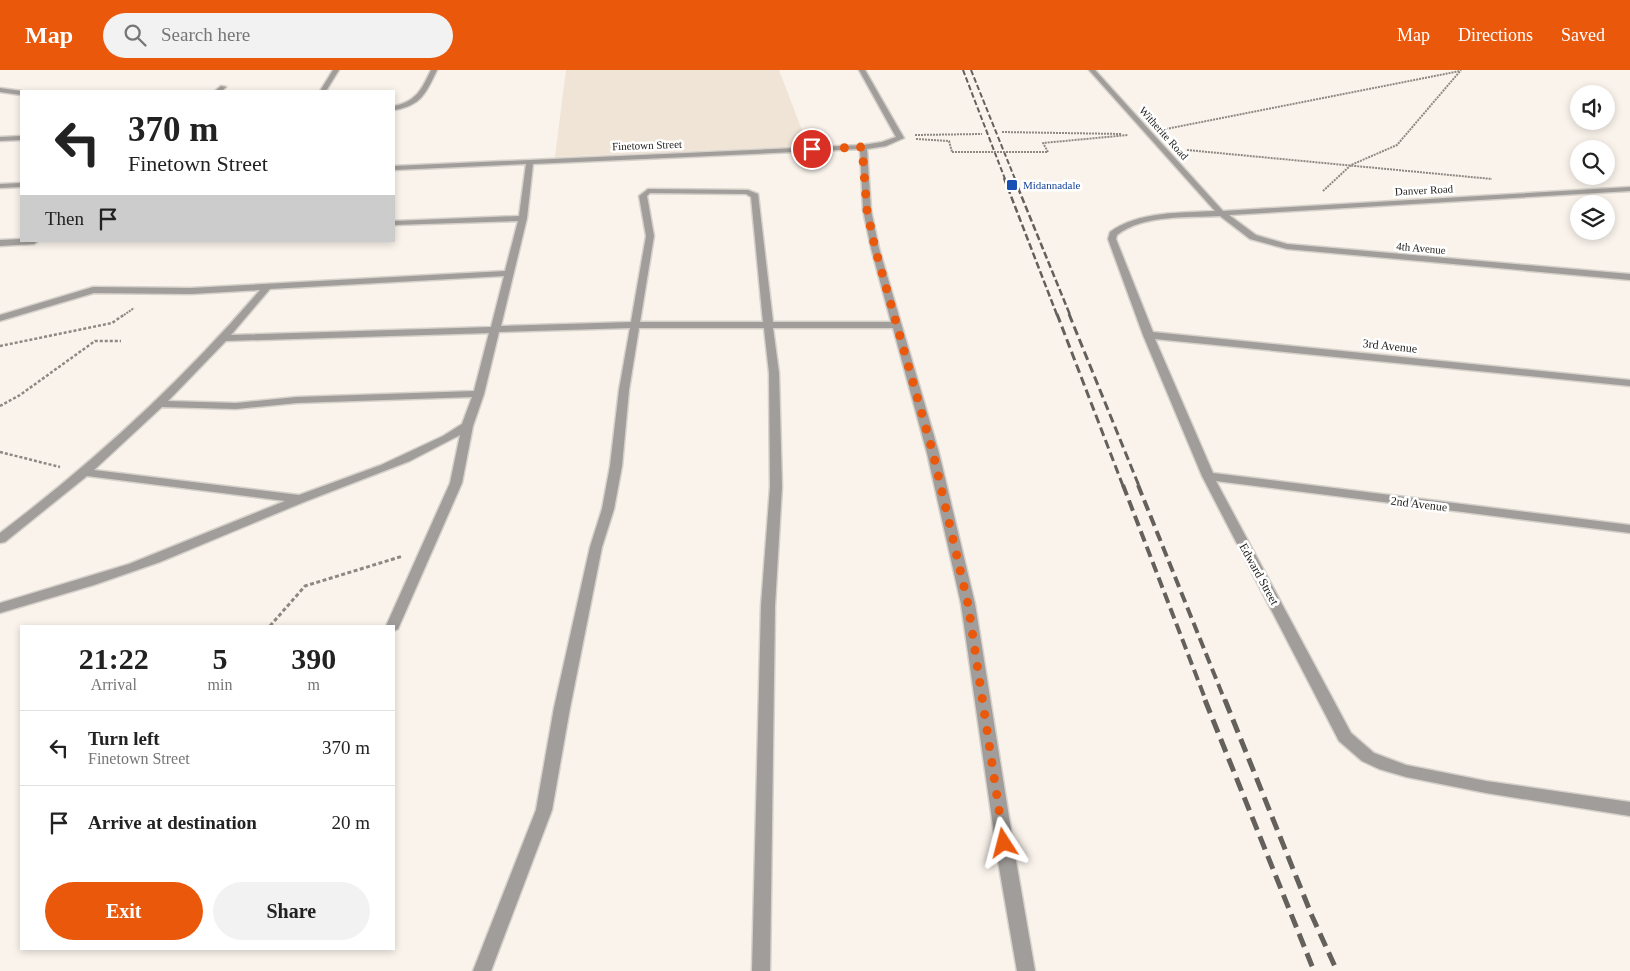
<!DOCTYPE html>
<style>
:root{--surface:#fff;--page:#f2f2f2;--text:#222;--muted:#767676;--line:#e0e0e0;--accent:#ea580c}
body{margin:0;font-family:"Times New Roman",serif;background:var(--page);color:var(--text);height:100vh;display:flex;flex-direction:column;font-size:19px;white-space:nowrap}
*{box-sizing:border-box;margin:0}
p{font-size:16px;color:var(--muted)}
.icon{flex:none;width:28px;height:28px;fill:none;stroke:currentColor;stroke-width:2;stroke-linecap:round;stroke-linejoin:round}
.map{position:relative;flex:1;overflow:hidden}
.sheet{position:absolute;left:20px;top:555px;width:375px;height:325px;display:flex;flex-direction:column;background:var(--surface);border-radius:0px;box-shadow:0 2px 8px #0003}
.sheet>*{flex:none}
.top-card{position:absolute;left:20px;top:20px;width:375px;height:152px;border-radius:0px;box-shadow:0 2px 8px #0003;background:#fff;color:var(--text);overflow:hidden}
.fabs{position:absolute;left:1570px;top:15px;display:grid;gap:10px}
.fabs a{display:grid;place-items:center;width:45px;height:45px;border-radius:50%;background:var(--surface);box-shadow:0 2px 8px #0003;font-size:25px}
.pin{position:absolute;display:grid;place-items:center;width:42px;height:42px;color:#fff;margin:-21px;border:2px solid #fff;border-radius:50%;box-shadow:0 1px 5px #0007}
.me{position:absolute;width:55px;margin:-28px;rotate:351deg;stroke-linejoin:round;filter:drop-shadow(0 0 4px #0008)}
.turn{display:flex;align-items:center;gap:18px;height:105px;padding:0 25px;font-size:22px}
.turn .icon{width:65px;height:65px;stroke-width:2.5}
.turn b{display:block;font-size:35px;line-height:42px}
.then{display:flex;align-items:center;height:48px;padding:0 25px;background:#0003;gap:10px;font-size:19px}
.eta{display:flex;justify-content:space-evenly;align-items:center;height:85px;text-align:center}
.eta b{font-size:30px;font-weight:600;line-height:35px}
.action{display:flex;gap:10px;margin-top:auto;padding:10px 25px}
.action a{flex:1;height:58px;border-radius:30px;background:var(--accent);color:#fff;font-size:20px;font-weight:600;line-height:58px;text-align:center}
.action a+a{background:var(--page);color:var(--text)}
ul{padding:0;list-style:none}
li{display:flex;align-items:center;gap:15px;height:75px;padding:0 25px;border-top:1px solid var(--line)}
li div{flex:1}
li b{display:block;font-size:19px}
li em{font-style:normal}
header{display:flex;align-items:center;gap:30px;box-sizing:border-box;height:70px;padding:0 25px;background:var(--accent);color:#fff}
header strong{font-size:24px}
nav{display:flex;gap:28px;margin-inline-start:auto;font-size:18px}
.search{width:350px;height:45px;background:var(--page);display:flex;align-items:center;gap:12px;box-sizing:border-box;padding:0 18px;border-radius:28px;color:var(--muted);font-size:19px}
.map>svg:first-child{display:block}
.built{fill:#f0e4d7}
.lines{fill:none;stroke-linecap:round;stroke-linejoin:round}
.minor-casing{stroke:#d6d1ca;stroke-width:3}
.path-far2{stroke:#8c8882;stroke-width:2;stroke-dasharray:2 1;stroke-linecap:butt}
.path-far1{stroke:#8c8882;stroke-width:2.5;stroke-dasharray:3 2;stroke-linecap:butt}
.path{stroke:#8c8882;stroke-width:3;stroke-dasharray:4 2.5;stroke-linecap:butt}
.minor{fill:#a09d9a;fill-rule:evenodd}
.rail-far4{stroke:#64605c;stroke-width:2;stroke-dasharray:5.5 2.5;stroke-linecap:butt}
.rail-far3{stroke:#64605c;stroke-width:2.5;stroke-dasharray:7 3;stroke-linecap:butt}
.rail-far2{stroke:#64605c;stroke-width:3;stroke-dasharray:9 4.5;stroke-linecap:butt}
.rail-far1{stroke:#64605c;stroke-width:4;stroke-dasharray:11 5.5;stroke-linecap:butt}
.rail{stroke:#64605c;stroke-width:5;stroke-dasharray:14 7;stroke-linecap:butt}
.path-bridge{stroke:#8c8882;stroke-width:2;stroke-dasharray:2 1;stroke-linecap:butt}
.route{stroke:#ea580c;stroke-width:9;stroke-dasharray:0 16.2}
.transit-dot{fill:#1a4fb4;stroke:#fff;stroke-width:2}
.labels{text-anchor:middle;stroke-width:5;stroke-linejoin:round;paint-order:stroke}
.far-street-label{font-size:11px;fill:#201e1b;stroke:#fff}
.far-transit-label{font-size:11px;fill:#164399;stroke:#fff;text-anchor:start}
.street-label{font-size:12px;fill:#201e1b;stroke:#fff}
</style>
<header>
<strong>Map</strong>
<div class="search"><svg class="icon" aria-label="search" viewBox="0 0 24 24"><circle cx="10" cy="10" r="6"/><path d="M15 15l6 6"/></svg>Search here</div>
<nav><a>Map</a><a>Directions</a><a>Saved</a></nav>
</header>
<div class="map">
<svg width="1630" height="901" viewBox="0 0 1630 901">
<rect width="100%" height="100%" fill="#f9f3eb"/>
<path class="built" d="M566 0H779L808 76 555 87Z"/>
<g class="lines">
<g class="minor-casing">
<path id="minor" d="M333 0H339L326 21H320Z
M431 0H437C426 23 421 36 394 40V36C416 32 422 19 431 0Z
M859 0H865L904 68 886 76 867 79 871 140 879 178 939 383 975 534 1016 791 1035 901H1017L998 791 961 534 927 383 893 258H773L779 303 782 417 775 536 770 901H752L761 536 770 417 769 303 764 258H639L629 320 622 396 614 439 602 477 570 638 552 740 491 901H473L536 740 554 638 590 477 602 439 610 396 619 320 630 258 499 262 484 324 473 356 462 413 398 559 394 561V556H386L450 413 460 365 410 391 304 432 160 492 94 515 0 543V533L129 494 285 431 87 406 5 472 0 473V463C95 391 182 311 260 220L191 224 94 223 0 251V245L93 217 191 218 505 201 518 151 394 155V151L519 146 526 94 394 100V96L863 75 882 72 896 67ZM860 79 863 140 871 178 891 252H773L758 124 748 120 648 119 639 126 646 166 631 252 501 256 527 148 533 94ZM650 123 746 124 751 127 763 252H640L654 166 647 126ZM504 206 491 257 231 265 270 219ZM489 263 474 321 297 327 236 333 168 331 226 271ZM472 327 462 354 443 366 381 395 299 425 94 400 162 337 236 339 297 333Z
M1089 0H1095L1223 141 1630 117V121L1229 145 1256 165 1287 174 1630 204V210L1287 179 1250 169 1220 146C1187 148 1144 144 1117 165L1116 169 1153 262 1630 310V316L1155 269 1213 403 1630 455V463L1216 411 1351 663 1374 683 1406 695 1486 711 1630 732V746L1486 723 1406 707 1379 699 1362 691 1339 671 1202 406 1143 265 1108 169 1110 162C1138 141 1181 143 1215 141Z
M221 16 226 17 222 21H215Z
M0 18 22 21 21 25 0 22Z
M21 66V70L0 71V67Z
M21 113V117L0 118V114Z
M21 169V171H38L34 174 0 176V170Z"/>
</g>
<path class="path-far2" d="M1166 59 1460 1
M1002 62 1121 64
M915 65 982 64
M916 69 949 71 952 82
M1187 80 1492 109
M1048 82 1043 73 1128 65
M1323 121 1351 95 1397 75 1461 0
M124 245 134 238"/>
<path class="path-far1" d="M0 276 112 253 125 244
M0 336 20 325 95 271H121
M0 382 60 397"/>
<path class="path" d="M270 556 305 516 403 486"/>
<use href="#minor" class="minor"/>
<path class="rail-far4" d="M963 0 1005 109
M971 0 1015 109"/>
<path class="rail-far3" d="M1004 108 1057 245
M1014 108 1070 245"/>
<path class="rail-far2" d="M1057 244 1123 416
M1069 244 1139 416"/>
<path class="rail-far1" d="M1123 415 1206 631
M1138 415 1225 631"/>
<path class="rail" d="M1205 630 1314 901
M1225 630 1312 846 1337 901"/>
<path class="path-bridge" d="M952 82H1048"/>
</g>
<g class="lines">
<path class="route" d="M812 79 862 77 867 140 875 178 933 383 968 534 1004 773"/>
</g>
<rect class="transit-dot" x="1006" y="109" width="12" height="12" rx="2.5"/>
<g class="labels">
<g class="far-street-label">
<text transform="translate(1164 63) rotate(48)" y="4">Witherite Road</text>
<text transform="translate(647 75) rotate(-2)" y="4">Finetown Street</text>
<text transform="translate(1424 120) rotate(-3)" y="4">Danver Road</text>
<text transform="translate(1421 178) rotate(5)" y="4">4th Avenue</text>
</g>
<g class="far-transit-label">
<text x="1023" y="119">Midannadale</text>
</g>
<g class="street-label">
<text transform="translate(1390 276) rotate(6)" y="4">3rd Avenue</text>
<text transform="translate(1419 434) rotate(7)" y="4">2nd Avenue</text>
<text transform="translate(1259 504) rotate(61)" y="4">Edward Street</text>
</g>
</g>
</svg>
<div class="fabs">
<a><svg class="icon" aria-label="sound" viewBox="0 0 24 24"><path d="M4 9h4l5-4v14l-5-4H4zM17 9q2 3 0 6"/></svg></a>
<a><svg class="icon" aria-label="search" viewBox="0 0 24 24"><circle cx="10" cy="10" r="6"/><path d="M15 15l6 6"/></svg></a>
<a><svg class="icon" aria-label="layers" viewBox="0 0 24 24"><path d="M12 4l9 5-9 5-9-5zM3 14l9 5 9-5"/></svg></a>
</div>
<div class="pin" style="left:812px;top:79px;background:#d93025"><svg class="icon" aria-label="arrive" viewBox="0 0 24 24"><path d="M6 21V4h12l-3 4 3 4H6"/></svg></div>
<svg class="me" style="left:1004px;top:773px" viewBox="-20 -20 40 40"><path d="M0-17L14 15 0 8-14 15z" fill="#ea580c" stroke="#fff" stroke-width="4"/></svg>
<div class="top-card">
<div class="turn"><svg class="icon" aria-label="left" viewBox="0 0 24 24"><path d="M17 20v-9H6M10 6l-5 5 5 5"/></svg><div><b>370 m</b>Finetown Street</div></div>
<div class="then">Then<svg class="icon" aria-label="arrive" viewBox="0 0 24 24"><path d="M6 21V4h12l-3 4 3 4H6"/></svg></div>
</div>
<section class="sheet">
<div class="eta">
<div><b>21:22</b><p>Arrival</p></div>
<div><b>5</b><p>min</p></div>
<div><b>390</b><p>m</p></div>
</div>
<ul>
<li><svg class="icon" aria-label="left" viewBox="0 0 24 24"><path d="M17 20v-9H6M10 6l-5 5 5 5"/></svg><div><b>Turn left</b><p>Finetown Street</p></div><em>370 m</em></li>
<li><svg class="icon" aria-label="arrive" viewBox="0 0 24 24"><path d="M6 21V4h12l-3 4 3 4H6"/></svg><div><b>Arrive at destination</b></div><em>20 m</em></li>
</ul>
<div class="action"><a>Exit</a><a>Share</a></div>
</section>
</div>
